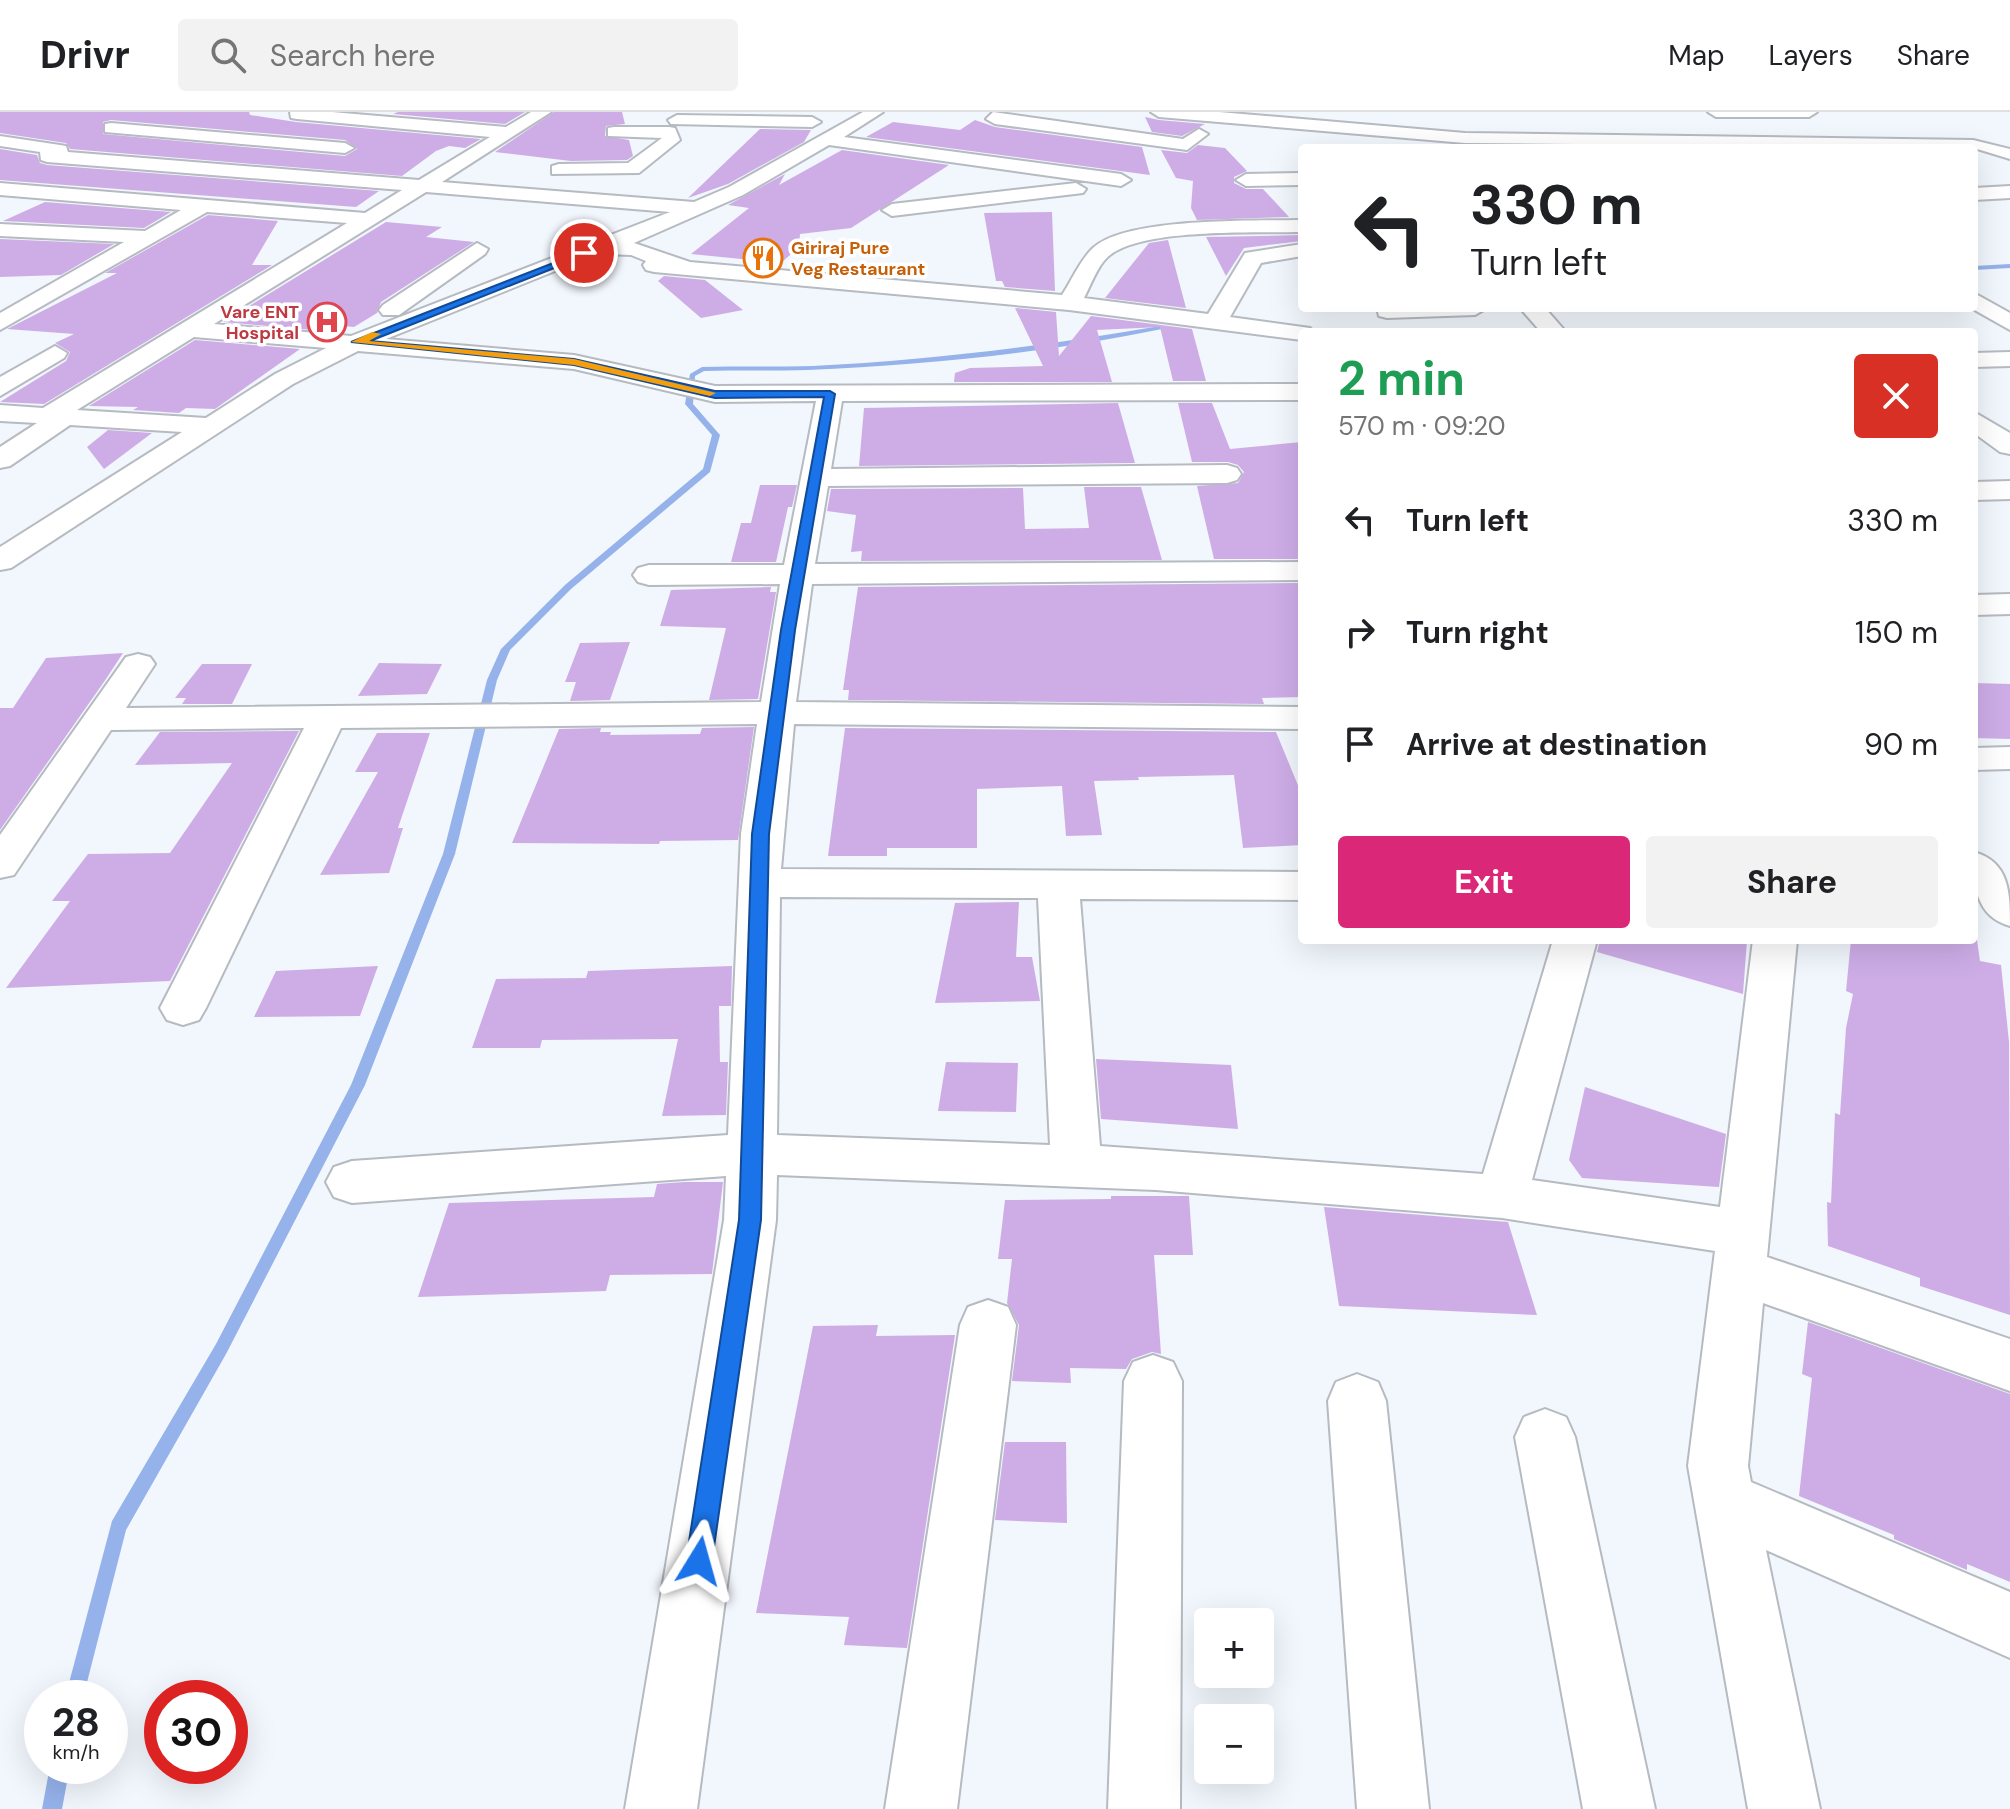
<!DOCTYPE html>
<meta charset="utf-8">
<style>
:root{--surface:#fff;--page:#f2f2f2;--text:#202124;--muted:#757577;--line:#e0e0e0;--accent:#db2777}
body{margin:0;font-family:"DM Sans",sans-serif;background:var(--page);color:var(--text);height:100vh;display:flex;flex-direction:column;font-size:30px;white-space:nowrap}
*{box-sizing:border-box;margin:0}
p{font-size:26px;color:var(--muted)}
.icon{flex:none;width:44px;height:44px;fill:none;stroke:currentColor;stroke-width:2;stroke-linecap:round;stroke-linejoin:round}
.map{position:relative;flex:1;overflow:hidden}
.side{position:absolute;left:1298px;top:216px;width:680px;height:616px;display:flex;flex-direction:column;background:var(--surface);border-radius:8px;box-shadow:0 8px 32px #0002}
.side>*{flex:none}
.guide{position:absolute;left:1298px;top:32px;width:680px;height:168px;border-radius:8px;box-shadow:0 8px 32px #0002;background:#fff;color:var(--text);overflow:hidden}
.fabs{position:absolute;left:1194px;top:1496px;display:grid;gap:16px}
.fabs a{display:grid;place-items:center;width:80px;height:80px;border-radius:8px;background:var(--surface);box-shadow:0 8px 32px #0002;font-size:40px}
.speed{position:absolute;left:24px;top:1568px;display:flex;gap:16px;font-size:40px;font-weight:700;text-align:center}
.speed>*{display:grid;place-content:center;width:104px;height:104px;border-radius:50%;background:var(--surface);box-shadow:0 8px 32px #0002;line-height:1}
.speed small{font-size:20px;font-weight:400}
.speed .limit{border:12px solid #d22;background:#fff;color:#111}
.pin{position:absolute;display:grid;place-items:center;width:68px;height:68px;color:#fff;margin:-34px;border:4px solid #fff;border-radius:50%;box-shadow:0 2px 8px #0007}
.me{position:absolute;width:88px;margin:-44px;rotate:8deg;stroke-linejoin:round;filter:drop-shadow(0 0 6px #0008)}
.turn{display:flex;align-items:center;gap:28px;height:168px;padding:0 40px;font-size:36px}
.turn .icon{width:104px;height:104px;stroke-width:2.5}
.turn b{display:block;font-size:56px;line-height:68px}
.round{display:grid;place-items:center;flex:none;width:84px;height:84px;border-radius:8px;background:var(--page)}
.overview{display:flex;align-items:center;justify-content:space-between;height:136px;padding:0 40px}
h1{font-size:48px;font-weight:700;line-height:60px;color:#1e9e55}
.action{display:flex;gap:16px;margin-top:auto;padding:16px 40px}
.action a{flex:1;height:92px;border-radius:8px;background:var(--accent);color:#fff;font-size:32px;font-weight:700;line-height:92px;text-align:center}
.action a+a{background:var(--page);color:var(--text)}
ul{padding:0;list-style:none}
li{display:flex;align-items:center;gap:24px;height:112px;padding:0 40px}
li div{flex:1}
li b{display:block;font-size:30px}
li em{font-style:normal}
header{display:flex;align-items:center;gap:48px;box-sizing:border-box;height:112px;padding:0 40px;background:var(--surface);border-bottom:2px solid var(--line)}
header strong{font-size:38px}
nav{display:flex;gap:44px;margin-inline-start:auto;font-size:28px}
.search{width:560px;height:72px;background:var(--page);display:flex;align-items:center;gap:20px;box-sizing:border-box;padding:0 28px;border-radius:8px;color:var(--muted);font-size:30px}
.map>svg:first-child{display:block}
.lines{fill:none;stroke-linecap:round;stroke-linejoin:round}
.stream{fill:#95b2eb;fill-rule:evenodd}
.building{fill:#ceade7;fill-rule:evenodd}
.minor-casing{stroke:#b6bac1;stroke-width:4}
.minor{fill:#fff;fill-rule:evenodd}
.route{fill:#1a73e8;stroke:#114b97;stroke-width:2}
.slow{fill:#f59e0b}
.labels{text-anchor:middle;stroke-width:7;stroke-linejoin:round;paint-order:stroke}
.far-food-label{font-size:18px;font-weight:bold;fill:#c56008;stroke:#fff;text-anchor:start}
.far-health-label{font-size:18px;font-weight:bold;fill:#be3a42;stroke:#fff;text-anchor:end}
</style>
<header>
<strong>Drivr</strong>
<div class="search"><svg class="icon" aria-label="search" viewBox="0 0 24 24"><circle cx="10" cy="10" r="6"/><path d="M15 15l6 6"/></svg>Search here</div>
<nav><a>Map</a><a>Layers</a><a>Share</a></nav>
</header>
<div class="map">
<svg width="2010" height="1697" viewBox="0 0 2010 1697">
<rect width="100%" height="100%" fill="#f2f6fd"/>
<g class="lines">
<path class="stream" d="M2010 152V156L1974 158V154Z
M1160 214 1163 216 1162 217C1046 241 926 253 808 258 773 259 738 258 704 259L695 264 693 292 720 323 710 360 571 477 510 538 497 568 455 742 365 973 226 1242 126 1418 83 1586H65L112 1409 216 1232 351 973 443 742 487 568 501 537 565 473 703 357 712 323 685 292 690 262 702 255C739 254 776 255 813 254 929 248 1045 234 1160 214Z
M50 1654H70L62 1697H42Z"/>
</g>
<path class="building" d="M0 0H249L250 3 296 10 481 27 465 36 449 34 436 39 402 64 70 37 66 31 0 21ZM111 8 345 28 357 37 345 44 103 22V10Z
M398 0H525L505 12 393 2Z
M554 0H622L625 12 606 14 605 24 629 28 633 44 627 48 571 49 495 40Z
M1145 5 1159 8 1205 12 1182 24 1152 20Z
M975 8 995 15 1142 35 1150 63 866 25 893 10 960 18Z
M760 17 811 18 804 30 728 72 688 86Z
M1198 33 1225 36 1247 59 1234 65V71L1246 77H1263L1289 105 1197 108 1191 96 1193 69 1176 66 1161 38 1187 41Z
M0 37 37 43 40 51 47 53 379 79 356 95 0 68Z
M842 38 949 53 851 116 800 122 799 135 781 151 691 142 749 96 728 93 785 62 779 73Z
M45 90 171 100 144 116 3 109Z
M1052 100 1055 179 1005 175 1002 169H996L984 101Z
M208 103 278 109 252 153H272L44 292 0 290 66 249 70 240 55 231 74 222 7 217 117 161H105Z
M386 110 442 115 426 125 474 130 381 190 377 201 354 215 332 213 324 219 223 210Z
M1302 123V129L1244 136 1226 164 1206 125Z
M0 127 114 132 61 163 0 165Z
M1168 128 1186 196 1105 186 1149 131Z
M664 164 705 168 743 198 701 206 658 169Z
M1015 196 1056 200 1059 244 1091 204 1192 217 1206 269H1173L1160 215 1097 218 1112 270H954L955 261 970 256 1043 254Z
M195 228 300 237 215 297 186 296 179 301 133 298 138 295 89 294Z
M1118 291 1135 351 859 354 864 296Z
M1178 291H1212L1230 337 1302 330V447H1214L1197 374 1238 371 1244 360 1238 353 1228 350H1192Z
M108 318 152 321 104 357 87 335Z
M760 373H797L792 395H788L776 450H731L741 411H751Z
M1084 375H1141L1162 448 861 449 862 439 851 440 856 403 827 399 831 377 1023 376 1025 417 1089 416Z
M1302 471V585L1262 586 1264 592 848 588 849 578H843L858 475Z
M771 475 770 480H776L758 587 709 588 726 516 660 514 671 478Z
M630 530 610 588 570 589 576 570H565L580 531Z
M123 541 106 567 0 718V596H13L46 546Z
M379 551 442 552 427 582 358 584Z
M202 552H252L232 592H182L186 586H175Z
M1974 571 2010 572V627L1974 626Z
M754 615 738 728 660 729 659 732 512 731 559 617 601 616 600 620H611L610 623 700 622 702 616Z
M845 616 1276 620 1302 683V733L1243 736 1234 663 1138 665 1139 668 1094 669 1102 723 1066 724 1062 674 977 677V736H887V744H828Z
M299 619 170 869 6 876 70 789H52L88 742 170 741 232 651 135 653 160 620Z
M377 621H430L398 716H403L389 761 320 763 378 660H355Z
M1019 790 1016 845H1032L1040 889 935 891 955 791Z
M1600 828H1747L1743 882 1597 840Z
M1851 828H1977L1980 849 2001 853 2009 930 2010 1203 1920 1174V1166L1828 1134 1827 1090 1831 1091 1835 1001 1840 1003 1846 916 1853 882 1846 879Z
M378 854 360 904 254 905 276 859Z
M732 854 731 894H719L720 950H728L726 1003 662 1004 678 927 542 928 540 936H472L496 867 586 866 588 859Z
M1096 947 1231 953 1238 1017 1101 1007Z
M946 950 1018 951 1016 1000 938 999Z
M1585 975 1726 1022 1719 1075 1582 1066 1569 1048Z
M684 1070H723L712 1162 610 1163 606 1179 418 1185 449 1091 654 1085 657 1072Z
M1111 1084H1189L1193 1143H1154L1161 1242 1152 1240 1132 1247 1126 1257 1070 1256 1071 1271 1012 1269 1019 1213 1007 1191 1012 1147H998L1005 1088 1111 1087Z
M1324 1095 1508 1110 1537 1203 1339 1194Z
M1808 1210 2010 1282V1470L1967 1452V1458L1894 1427V1423L1799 1384 1812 1266 1802 1262Z
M878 1213 876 1224 955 1223 907 1536 844 1533 849 1505 756 1501 813 1214Z
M1005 1330H1066L1067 1411 995 1408Z"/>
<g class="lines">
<g class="minor-casing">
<path id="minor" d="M290 0H332L506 15 531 0H551L442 70 694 90 729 75 863 0H883L844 25 1121 62 1131 68 1121 74 829 33 743 83 634 131 690 150 1062 183C1072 168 1080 148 1093 136 1126 105 1256 109 1302 108V120C1257 121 1144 116 1110 143 1098 152 1091 173 1084 186L1208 202 1245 141 1302 132V144L1261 151 1230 205 1310 216 1313 220H1302V228L1069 198 654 160 646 158 643 153 646 149 631 143 604 142 570 153 386 227 574 243 715 274 1302 272V288L842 289 831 357 1227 353 1237 356 1241 362 1237 368 1227 371 828 374 815 452 1302 450V468L812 472 796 590 1302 595V617L794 612 781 757 1302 760V788L1080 787 1100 1034 1483 1062 1553 828H1597L1532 1068 1720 1095 1753 828H1797L1767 1145 2010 1227V1279L1763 1191 1748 1354 1751 1370 2010 1480V1546L1766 1438 1820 1697H1748L1688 1354 1715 1139 1502 1106 1156 1078 777 1063 776 1108 697 1697H625L724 1108 726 1064 352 1091 334 1085 326 1070 334 1055 352 1049 728 1023 741 722 757 612 341 616 206 896 199 908 183 913 167 908 160 896 304 616 111 618 14 763 0 766V723L126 545 138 542 150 545 155 552 126 596 761 590 780 472 649 473 638 470 633 463 638 456 649 453H784L816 289 715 290 574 257 358 239 293 272 11 456 0 458V435L182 320 70 313 10 354 0 356V335L37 311 0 309V293L43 296 347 111 207 100 0 218V201L124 130 0 124V112L145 119 181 98 0 83V71L365 101 402 78 47 50 41 48 40 40 0 34V24L60 33 66 34 68 40 419 68 490 25 297 7 291 6ZM426 80 670 100 351 224 214 212ZM194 225 326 236 275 262 206 306 77 298ZM780 785 1038 786 1050 1033 777 1023Z
M993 0 1183 27 1199 17 1208 22 1187 38 995 12 986 7Z
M1151 0H1219L1465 21 1973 28 2010 37V47L1974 36 1465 31 1159 5Z
M1708 0H1817L1809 5H1716Z
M677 3 812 5 821 10 812 15 671 12 668 8Z
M111 11 345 31 354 36 345 41 105 20V12Z
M614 15H669L675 16 680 28 639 61 552 62V54L559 52 628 51 662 26 608 24V16Z
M1302 61V73L1246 74 1236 68 1246 62Z
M1076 71 1086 77 1083 81 892 104 882 98 892 92Z
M2010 74V86L1974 88V76Z
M477 131 488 137 485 142 399 203H383L379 198 383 193Z
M1974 181 2010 201V218L1971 196H1974Z
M1377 196H1487L1475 203 1387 206 1379 204Z
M1520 196H1545L1566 220H1541Z
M55 234 67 241 64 246 0 284V265Z
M2010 240V254L1974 255V241Z
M1974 300 2010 321V342L2000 340 1974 321Z
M2010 369V387L1974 388V370Z
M2010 482V502L1974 503V483Z
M2010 635V657L1974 658V636Z
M1974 740C2010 750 2010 782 2010 814 1974 804 1974 771 1974 740Z
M988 1188 1008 1195 1016 1213 957 1697H885L960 1213 968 1195Z
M1153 1243 1173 1250 1182 1269 1180 1697H1108L1124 1269 1133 1250Z
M1357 1262 1378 1270 1386 1289 1429 1697H1357L1328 1289 1336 1270Z
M1545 1297 1566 1305 1575 1325 1655 1697H1583L1515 1325 1524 1305Z"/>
</g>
<use href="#minor" class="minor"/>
</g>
<path class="route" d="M584 139 587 143 370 229 574 247 715 279H830L835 282 795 518 769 722 761 1108 712 1449 708 1458 699 1462 689 1458 686 1449 739 1108 752 722 781 518 824 285 715 286 574 253 351 230Z"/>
<path class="slow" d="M372 220 381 222 369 229 574 247 716 281 710 284 574 253 351 230Z"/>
<defs>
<g id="restaurant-ring" transform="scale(2)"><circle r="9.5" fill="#fff" stroke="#e8710a" stroke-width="1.5"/><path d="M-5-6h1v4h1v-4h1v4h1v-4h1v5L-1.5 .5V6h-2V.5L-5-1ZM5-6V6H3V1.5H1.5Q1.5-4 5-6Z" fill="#e8710a"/></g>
<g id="hospital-ring" transform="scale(2)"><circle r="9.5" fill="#fff" stroke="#e0444e" stroke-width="1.5"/><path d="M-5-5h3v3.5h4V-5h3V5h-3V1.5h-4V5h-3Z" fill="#e0444e"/></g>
</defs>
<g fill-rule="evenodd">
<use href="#restaurant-ring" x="763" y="146"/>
<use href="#hospital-ring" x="327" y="210"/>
</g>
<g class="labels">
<g class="far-food-label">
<text x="791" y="142">Giriraj Pure<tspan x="791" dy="21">Veg Restaurant</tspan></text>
</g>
<g class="far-health-label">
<text x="299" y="206">Vare ENT<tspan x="299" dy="21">Hospital</tspan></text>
</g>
</g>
</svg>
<div class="fabs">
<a>+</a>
<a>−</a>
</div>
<div class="speed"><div>28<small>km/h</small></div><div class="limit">30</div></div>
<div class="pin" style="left:584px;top:141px;background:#d93025"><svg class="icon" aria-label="arrive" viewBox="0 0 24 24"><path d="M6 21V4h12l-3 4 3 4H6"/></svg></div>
<svg class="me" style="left:699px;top:1449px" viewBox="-20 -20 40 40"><path d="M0-17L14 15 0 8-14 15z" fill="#1a73e8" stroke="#fff" stroke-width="4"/></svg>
<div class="guide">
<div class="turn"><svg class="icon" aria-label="left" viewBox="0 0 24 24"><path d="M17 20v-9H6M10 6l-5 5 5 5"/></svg><div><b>330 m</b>Turn left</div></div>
</div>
<section class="side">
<div class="overview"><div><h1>2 min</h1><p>570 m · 09:20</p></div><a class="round" style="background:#d93025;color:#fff"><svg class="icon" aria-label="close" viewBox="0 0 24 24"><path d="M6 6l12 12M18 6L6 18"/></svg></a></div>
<ul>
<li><svg class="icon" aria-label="left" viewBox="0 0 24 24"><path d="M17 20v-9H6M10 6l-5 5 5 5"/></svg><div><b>Turn left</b></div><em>330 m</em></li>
<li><svg class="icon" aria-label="right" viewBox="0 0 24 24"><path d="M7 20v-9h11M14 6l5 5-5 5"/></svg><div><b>Turn right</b></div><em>150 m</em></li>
<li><svg class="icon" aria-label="arrive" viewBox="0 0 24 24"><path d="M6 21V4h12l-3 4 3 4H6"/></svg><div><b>Arrive at destination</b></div><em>90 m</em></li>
</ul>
<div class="action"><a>Exit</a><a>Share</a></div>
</section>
</div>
